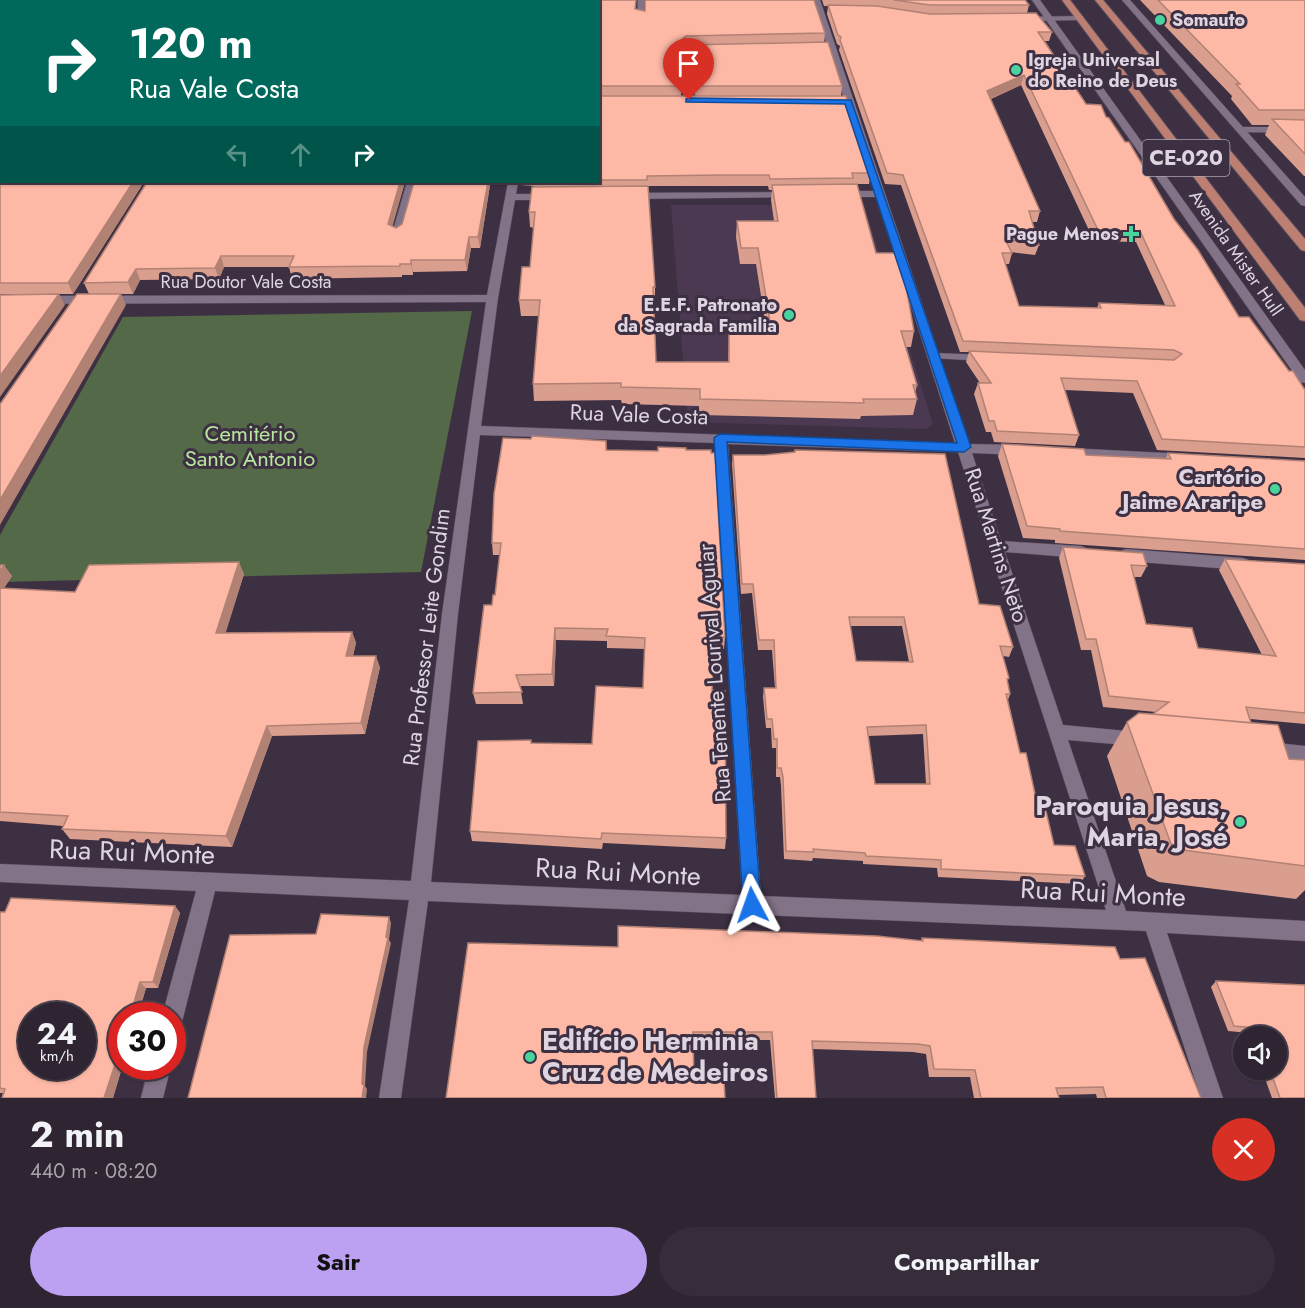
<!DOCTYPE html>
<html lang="pt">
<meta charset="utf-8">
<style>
:root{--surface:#2e2432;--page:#362c3a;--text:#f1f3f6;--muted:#a7a4ac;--line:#49414d;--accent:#bca0f2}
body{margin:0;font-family:Jost,sans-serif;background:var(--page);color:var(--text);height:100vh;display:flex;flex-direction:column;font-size:22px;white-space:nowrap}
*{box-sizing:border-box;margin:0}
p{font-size:20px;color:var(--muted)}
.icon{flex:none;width:33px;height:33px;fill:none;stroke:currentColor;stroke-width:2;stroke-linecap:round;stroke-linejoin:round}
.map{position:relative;height:1098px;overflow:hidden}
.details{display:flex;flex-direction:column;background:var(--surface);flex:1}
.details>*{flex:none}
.top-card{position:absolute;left:0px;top:0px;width:600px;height:183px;box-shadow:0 2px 4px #0004,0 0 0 2px var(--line);background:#00695c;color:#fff;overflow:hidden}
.controls{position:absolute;left:1233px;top:1026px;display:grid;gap:12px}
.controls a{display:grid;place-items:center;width:54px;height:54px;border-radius:50%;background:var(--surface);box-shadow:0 2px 4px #0004,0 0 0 2px var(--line);font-size:30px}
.speed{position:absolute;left:18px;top:1002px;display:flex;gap:12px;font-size:30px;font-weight:700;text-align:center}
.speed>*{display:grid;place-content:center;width:78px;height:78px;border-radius:50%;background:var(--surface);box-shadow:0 2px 4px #0004,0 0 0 2px var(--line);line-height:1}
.speed small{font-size:15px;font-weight:400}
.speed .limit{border:9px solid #d22;background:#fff;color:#111}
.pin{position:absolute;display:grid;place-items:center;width:51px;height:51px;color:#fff;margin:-62px -26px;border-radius:50% 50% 50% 0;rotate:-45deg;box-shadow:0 0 6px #0007}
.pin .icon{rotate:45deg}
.me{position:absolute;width:66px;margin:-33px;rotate:356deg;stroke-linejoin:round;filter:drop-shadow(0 0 4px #0008)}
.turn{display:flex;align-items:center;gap:21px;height:126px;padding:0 30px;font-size:27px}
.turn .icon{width:78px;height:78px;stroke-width:2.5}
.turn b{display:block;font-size:42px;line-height:51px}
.lanes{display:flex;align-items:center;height:57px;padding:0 30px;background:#0003;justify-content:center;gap:30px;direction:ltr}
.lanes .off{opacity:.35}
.round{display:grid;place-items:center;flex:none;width:63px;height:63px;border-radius:32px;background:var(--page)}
.summary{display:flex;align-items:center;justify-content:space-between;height:102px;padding:0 30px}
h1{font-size:36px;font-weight:700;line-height:45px}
.cta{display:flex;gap:12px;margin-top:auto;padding:12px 30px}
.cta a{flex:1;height:69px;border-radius:36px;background:var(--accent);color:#111;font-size:24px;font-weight:700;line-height:69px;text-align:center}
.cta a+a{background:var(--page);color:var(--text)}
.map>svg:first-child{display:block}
.built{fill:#4b3951}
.green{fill:#536947}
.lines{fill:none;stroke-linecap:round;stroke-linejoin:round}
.service-casing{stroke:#594d5d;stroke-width:1}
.minor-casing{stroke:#594d5d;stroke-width:1}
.secondary-casing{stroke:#594d5d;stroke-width:1}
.trunk-casing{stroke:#594d5d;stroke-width:2}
.service{fill:#837388;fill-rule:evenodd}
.minor{fill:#837388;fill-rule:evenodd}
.secondary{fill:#837388;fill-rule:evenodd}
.trunk{fill:#bc7f72;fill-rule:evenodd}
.wall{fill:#da9e8f;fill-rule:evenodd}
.shaded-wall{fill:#b18174}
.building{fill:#fdb8a6;stroke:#b18174;stroke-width:1.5;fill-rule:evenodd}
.route{fill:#1a73e8;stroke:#114b97;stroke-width:1.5}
.poi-dot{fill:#49d49d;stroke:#3e3043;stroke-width:2}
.labels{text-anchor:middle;stroke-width:6;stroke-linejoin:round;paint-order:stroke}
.far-poi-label{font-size:18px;font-weight:bold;fill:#ded5e1;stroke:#3e3043;text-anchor:start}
.far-street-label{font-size:18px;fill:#ded5e1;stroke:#3e3043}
.shield{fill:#3e3043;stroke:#aea4b2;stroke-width:1.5}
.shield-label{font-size:21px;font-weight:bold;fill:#ded5e1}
.street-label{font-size:22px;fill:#ded5e1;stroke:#3e3043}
.park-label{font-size:22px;fill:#b5e699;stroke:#3e3043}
.poi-label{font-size:22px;font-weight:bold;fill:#ded5e1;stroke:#3e3043;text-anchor:end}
.near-poi-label{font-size:27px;font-weight:bold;fill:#ded5e1;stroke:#3e3043;text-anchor:end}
.near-street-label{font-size:27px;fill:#ded5e1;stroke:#3e3043}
</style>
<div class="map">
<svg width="1305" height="1098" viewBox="0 0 1305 1098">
<rect width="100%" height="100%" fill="#3e3043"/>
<path class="built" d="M671 205H859L865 208 933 424 926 429 688 422Z"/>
<path class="green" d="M472 311 421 572 0 582V535L123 317Z"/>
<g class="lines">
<g class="service-casing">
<path id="service" d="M638 0H644V19L637 17Z
M407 182H417L402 234 397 237 392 234Z
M934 353 986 355 992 358 986 361 930 358 928 356Z"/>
</g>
<g class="minor-casing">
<path id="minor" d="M812 0H820L969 444 1020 445 1027 450 1020 455 972 453 1001 541 1081 546 1086 548 1089 552 1086 556 1081 558 1005 552 1063 725 1137 732 1143 734 1146 739 1143 744 1137 746 1068 740 1126 911 1305 921V941L1167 933 1223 1098H1201L1146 931 428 901 401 1098H379L409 900 215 891 183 1018 180 1026 172 1028V1016H162L196 891 0 882V864L411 881 442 614 486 302 0 304V296L487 295 508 182H518L516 194H549L554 197 549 200H515L498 298 481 426 955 443 876 197H840L835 194 840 191H874ZM480 435 715 443 742 895 431 882 458 614ZM728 444 958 452 1106 910 761 896Z
M1080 16H1083V20L1020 21 1016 19 1020 17Z
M681 51 685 54 694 100 689 103 684 100 677 54Z
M1241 127H1305V133L1238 132 1236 130Z
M792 192 796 193V197L630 199 625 196 630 193Z
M1068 448 1185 454 1192 459 1185 464 1063 456 1061 453Z
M1126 549 1243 558 1248 560 1251 564 1248 568 1243 570 1126 561 1121 559 1118 555 1121 551Z
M1268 742 1305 746V762L1262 755 1259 750 1262 745Z
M149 1066H171L163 1098H141Z"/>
</g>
<g class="secondary-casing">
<path id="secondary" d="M1032 0H1040L1305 370V383L1300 382Z
M1122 0H1130L1305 197V206L1301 205Z"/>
</g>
<g class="trunk-casing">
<path id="trunk" d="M1062 0H1070L1305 308V321L1300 320Z
M1095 0H1103L1305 239V251L1301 250Z"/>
</g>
<use href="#service" class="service"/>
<use href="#minor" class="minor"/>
<use href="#secondary" class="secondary"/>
<use href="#trunk" class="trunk"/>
</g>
<path class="wall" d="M0 0H636V9L645 11 825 33 824 42 842 86 841 96H695L687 55 688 46H686L676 53 682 86 681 96H598V2H2V182H144L73 294H0Z
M822 0H1025L1029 5 1027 13 1052 32 1049 41H1045L1086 104 1106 117 1239 317 1289 371 1305 390V458L1157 450 1133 393 1065 390 1079 435 1075 446 994 442 991 432H986L974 394 978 383H980L966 362 969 352H960L901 185 885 184 839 50 840 46 837 44 827 14 828 6H824ZM1021 85 1094 241 1136 242 1165 305 1099 303 1097 308 1019 306 1005 264H1009L1012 253 1011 252 1035 255 1039 245 1032 222H1037L1040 211 991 99Z
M1140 0H1305V176H1304L1265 135 1269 125H1252L1231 99 1232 96Z
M598 96 871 173 869 184H852L876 253 914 331 911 347H906L917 385 915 393 917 399 913 415 861 416 860 419 699 415V406L622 404 621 400 534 401 533 384 539 316H521L519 300 530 267 534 228 530 227 529 212 534 187V186L520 185 519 182H598ZM648 186H768L769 190H772L771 200 774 221H737L736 237 740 264H756L767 334 729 332 728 362H656L654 303H655V287Z
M147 182H405L392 226 396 228 402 224 414 182H507L505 185H490L480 248H471L467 271 413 272V275H402V277L292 279 289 267H224L219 279 140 280 133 294H89L84 283Z
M606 441 607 450 725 637 724 649H719V654H713L712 690 726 838 725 849 603 843 602 849 472 841 470 831 531 743 592 744 643 688 645 649 607 648V641L556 640 554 686H520L523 704H476L473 693 492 605 495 595 500 555H493L492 543Z
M1002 444 1086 455 1166 458 1168 453 1305 461V560L1055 543V540L1023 538 998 456Z
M795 450 979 604 1013 647 1009 657 1003 656 1009 678 1007 682 1010 694 1008 700 1020 753 1037 803 1054 845 1085 876 1080 884 938 877 937 868 863 864V861L813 858 812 861 784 859 781 786 780 777H776V748H772L771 728H766L763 697 764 688H775L772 650H758L752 593 741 594 732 464 733 455H765L794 452ZM850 626H902L909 662 856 661ZM923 734 926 784H875L868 736Z
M1063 547 1147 566 1141 577H1134L1146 624 1198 648 1262 655 1219 570 1225 559 1305 564V724L1250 719 1251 723 1289 759 1305 760V890L1296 899 1159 882 1147 876 1107 756 1127 722 1153 714 1156 712 1103 707 1091 650H1081L1059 558Z
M0 565 12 576 4 588 75 592 244 574 225 633 352 632 356 643 353 656 380 667 365 734 272 736 232 847 70 839 62 829 63 826 0 821Z
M175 906 180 913 158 988H146L113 1098H2L3 1093H0V912Z
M922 938 1120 959 1201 1098H1097L1096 1094 1058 1095 1059 1098H974L970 1077H929L926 1054 913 1052 812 1049 816 1098H775L770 1040H693L446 1098 618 947 921 941Z
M1216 981 1305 985V1098H1272L1262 1070H1276V1036H1251L1250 1033 1228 1031 1211 987Z"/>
<path class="shaded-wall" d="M686 36V46L675 54V45Z
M1024 75 1021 85 985 101 987 91Z
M133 182H144L73 294 68 283Z
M400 182H405L390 235 388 224Z
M488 182H490V185L480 248 478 237Z
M469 237 471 248 467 271 465 260Z
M221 256 224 267 219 279 215 268Z
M411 260 413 272V275L411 264Z
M136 269 140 280 133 294 128 282Z
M59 294 65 305 0 397V376Z
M121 294 126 305 0 525V500Z
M239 562 244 574 222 645 216 633Z
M4 565 12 576 0 594V571Z
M555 628 556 640 554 686 552 674Z
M352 632 356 643 350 667 346 656Z
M376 656 380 667 365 734 361 723Z
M267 726 272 736 232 847 226 836Z
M175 906 180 913 158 988 153 982Z
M389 917 391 923 389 940 391 943 367 1052 365 1086 367 1089 366 1098H362L364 1047 386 937Z
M140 982 146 988 138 1016H130Z
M122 1043V1066L113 1098H104Z"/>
<path class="building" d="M0 0H636L635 9 645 11V0H814L825 33 686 36 675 45 682 86H598V2H2V182H133L68 283H0Z
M894 0H1025L1029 5H930Z
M1158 0H1305V110H1259L1236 84H1240Z
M828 5 877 6 930 14 1036 13 1052 32H1038L1086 104 1101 105 1106 117 1109 118 1125 142H1129L1174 219 1198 250 1239 317H1249L1289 371H1293L1305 390V447L1162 439 1137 381 1061 378 1079 435 997 431 994 421H989L978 383H991L969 351 1174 360 1182 354 1174 350 963 341 903 175 887 173 840 40 841 37 838 35ZM1024 75 1098 230 1140 231 1175 306 1099 303 1101 308 1019 306 1002 253H1012L1005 239 1039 245 1029 211H1040L987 91Z
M828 42 842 86H695L688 45Z
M598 96H846L871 173H852L853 178 770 179 769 175H723L647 176V180H598Z
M1272 119 1305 120V154Z
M147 182H400L388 224 396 228 402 224 414 182H488L478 237H469L465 260H411V264H400V266L289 267 294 256H221L215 268 136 269 128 282 84 283Z
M857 184 876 253H900L914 331H901L917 385H913L917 399H863L864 403 700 399V389L621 387V383L533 384 540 300H519L522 267H530L535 212H529L532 187 648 186 655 287H653L656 362H729V332L772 334 758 248H741L737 221H778L772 185Z
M59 294 0 376V295Z
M77 294H121L0 500V404Z
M532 436 606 441V450L658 451V447L686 448V450H711V453H715L725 637H720V643H714L712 690 725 691 726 838 602 833 601 839 470 831 478 741 531 740V743L592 744 596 686 643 688 645 638 606 636 608 629 555 628 552 674 516 675 522 692 473 693 484 605H492L493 595H495L501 543H492L494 494 503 438 531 439Z
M1002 444 1084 449 1086 455 1171 459 1168 453 1305 461V549L1060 531V529L1027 526Z
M795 450 945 454 979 604 1000 606 1013 647 1000 646 1009 678 1007 679 1010 694H1006L1020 753H1026L1037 803H1044L1054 845 1075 846 1085 876 941 869V860L866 856 865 853 813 849 814 852 786 851 783 777 781 768H777V739H774L772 719H767L764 688H776L774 640H759L753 584H742L733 455H765L795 452ZM849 617H904L913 662 856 661ZM926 725 930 784H875L867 727Z
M1063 547 1143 553 1147 566 1131 565 1146 624 1192 628 1198 648 1276 656 1225 559 1305 564V713L1246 707 1251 723 1153 714 1169 702 1109 696 1096 639H1086Z
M239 562 216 633 352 632 346 656H376L361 723 267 726 226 836 62 829 68 816 0 812V588L75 592 89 565Z
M0 565H4L0 571Z
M1139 713 1278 725 1289 759 1305 760V866L1183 850 1171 844 1127 722Z
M11 898 175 906 153 982H140L130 1016H122V1043L104 1098H2L5 1089 0 1088V912H5ZM32 1016H82V1066H32Z
M321 914 389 917 386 937 388 938 364 1047 362 1084 364 1085 362 1098H188L230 935 316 934Z
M618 926 877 936 923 941 922 938 1115 947 1120 959 1145 958 1201 1098H1106L1103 1087 1056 1088 1059 1098H981L975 1070 934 1069 930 1046 918 1044 812 1041 816 1098H777L772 1032H693L694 1082 724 1081 725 1098H446L468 943 618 947Z
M1216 981 1305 985V1098H1280L1270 1070H1276V1036H1259L1256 1028 1234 1026Z"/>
<path class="route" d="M689 98 851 100 971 447 964 452 727 442 761 905 758 911 752 914 746 911 743 905 714 438 720 434 957 443 845 104 686 102V99Z"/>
<g class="poi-dot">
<circle cx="1160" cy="20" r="6"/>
<circle cx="1016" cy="70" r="6"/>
<path d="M1128 225h6v6h6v6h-6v6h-6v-6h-6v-6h6z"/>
<circle cx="789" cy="315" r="6"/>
<circle cx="1275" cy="489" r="6"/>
<circle cx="1240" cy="822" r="6"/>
<circle cx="530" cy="1057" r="6"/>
</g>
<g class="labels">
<g class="far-poi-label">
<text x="1172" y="26">Somauto</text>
<text x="1028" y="66">Igreja Universal<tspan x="1028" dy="21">do Reino de Deus</tspan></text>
<text x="1119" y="240" text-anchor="end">Pague Menos</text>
<text x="777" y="311" text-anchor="end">E.E.F. Patronato<tspan x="777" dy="21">da Sagrada Familia</tspan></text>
</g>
<g class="far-street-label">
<text transform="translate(1236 253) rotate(55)" y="6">Avenida Mister Hull</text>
<text x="246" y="288">Rua Doutor Vale Costa</text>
</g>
<rect class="shield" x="1142.5" y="140" width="87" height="36" rx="4.5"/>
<g class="shield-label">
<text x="1186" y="165">CE-020</text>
</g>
<g class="street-label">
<text transform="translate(639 414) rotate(2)" y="8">Rua Vale Costa</text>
<text transform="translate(997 545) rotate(72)" y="8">Rua Martins Neto</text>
<text transform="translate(426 637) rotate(-83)" y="8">Rua Professor Leite Gondim</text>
<text transform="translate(714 673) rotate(-94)" y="8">Rua Tenente Lourival Aguiar</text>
</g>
<g class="park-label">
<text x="250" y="441">Cemitério<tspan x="250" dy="25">Santo Antonio</tspan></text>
</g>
<g class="poi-label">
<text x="1263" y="484">Cartório<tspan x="1263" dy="25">Jaime Araripe</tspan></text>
</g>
<g class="near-poi-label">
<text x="1228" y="815">Paroquia Jesus,<tspan x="1228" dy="31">Maria, José</tspan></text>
<text x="542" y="1050" text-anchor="start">Edifício Herminia<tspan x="542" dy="31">Cruz de Medeiros</tspan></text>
</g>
<g class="near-street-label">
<text transform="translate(132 852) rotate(2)" y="9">Rua Rui Monte</text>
<text transform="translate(618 872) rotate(3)" y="9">Rua Rui Monte</text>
<text transform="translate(1103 893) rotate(3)" y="9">Rua Rui Monte</text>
</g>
</g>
</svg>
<div class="controls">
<a><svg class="icon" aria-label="sound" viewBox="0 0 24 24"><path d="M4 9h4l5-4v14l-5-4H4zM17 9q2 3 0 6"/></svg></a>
</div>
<div class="speed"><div>24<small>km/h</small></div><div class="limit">30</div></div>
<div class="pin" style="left:689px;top:100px;background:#d93025"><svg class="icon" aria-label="arrive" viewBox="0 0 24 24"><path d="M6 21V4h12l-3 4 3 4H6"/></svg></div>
<svg class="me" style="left:752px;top:905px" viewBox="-20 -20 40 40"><path d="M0-17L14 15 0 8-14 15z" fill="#1a73e8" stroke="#fff" stroke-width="4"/></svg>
<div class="top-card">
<div class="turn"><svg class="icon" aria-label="right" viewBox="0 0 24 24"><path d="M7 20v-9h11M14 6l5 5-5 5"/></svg><div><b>120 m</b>Rua Vale Costa</div></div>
<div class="lanes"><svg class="icon off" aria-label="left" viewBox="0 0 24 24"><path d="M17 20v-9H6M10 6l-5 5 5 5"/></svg><svg class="icon off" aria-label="ahead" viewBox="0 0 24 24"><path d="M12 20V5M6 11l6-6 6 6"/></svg><svg class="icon" aria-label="right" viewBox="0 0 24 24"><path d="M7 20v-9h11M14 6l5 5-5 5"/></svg></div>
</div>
</div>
<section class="details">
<div class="summary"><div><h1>2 min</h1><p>440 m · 08:20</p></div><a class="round" style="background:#d93025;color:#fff"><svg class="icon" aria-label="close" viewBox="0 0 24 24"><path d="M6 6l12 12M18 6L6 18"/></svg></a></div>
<div class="cta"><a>Sair</a><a>Compartilhar</a></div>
</section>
